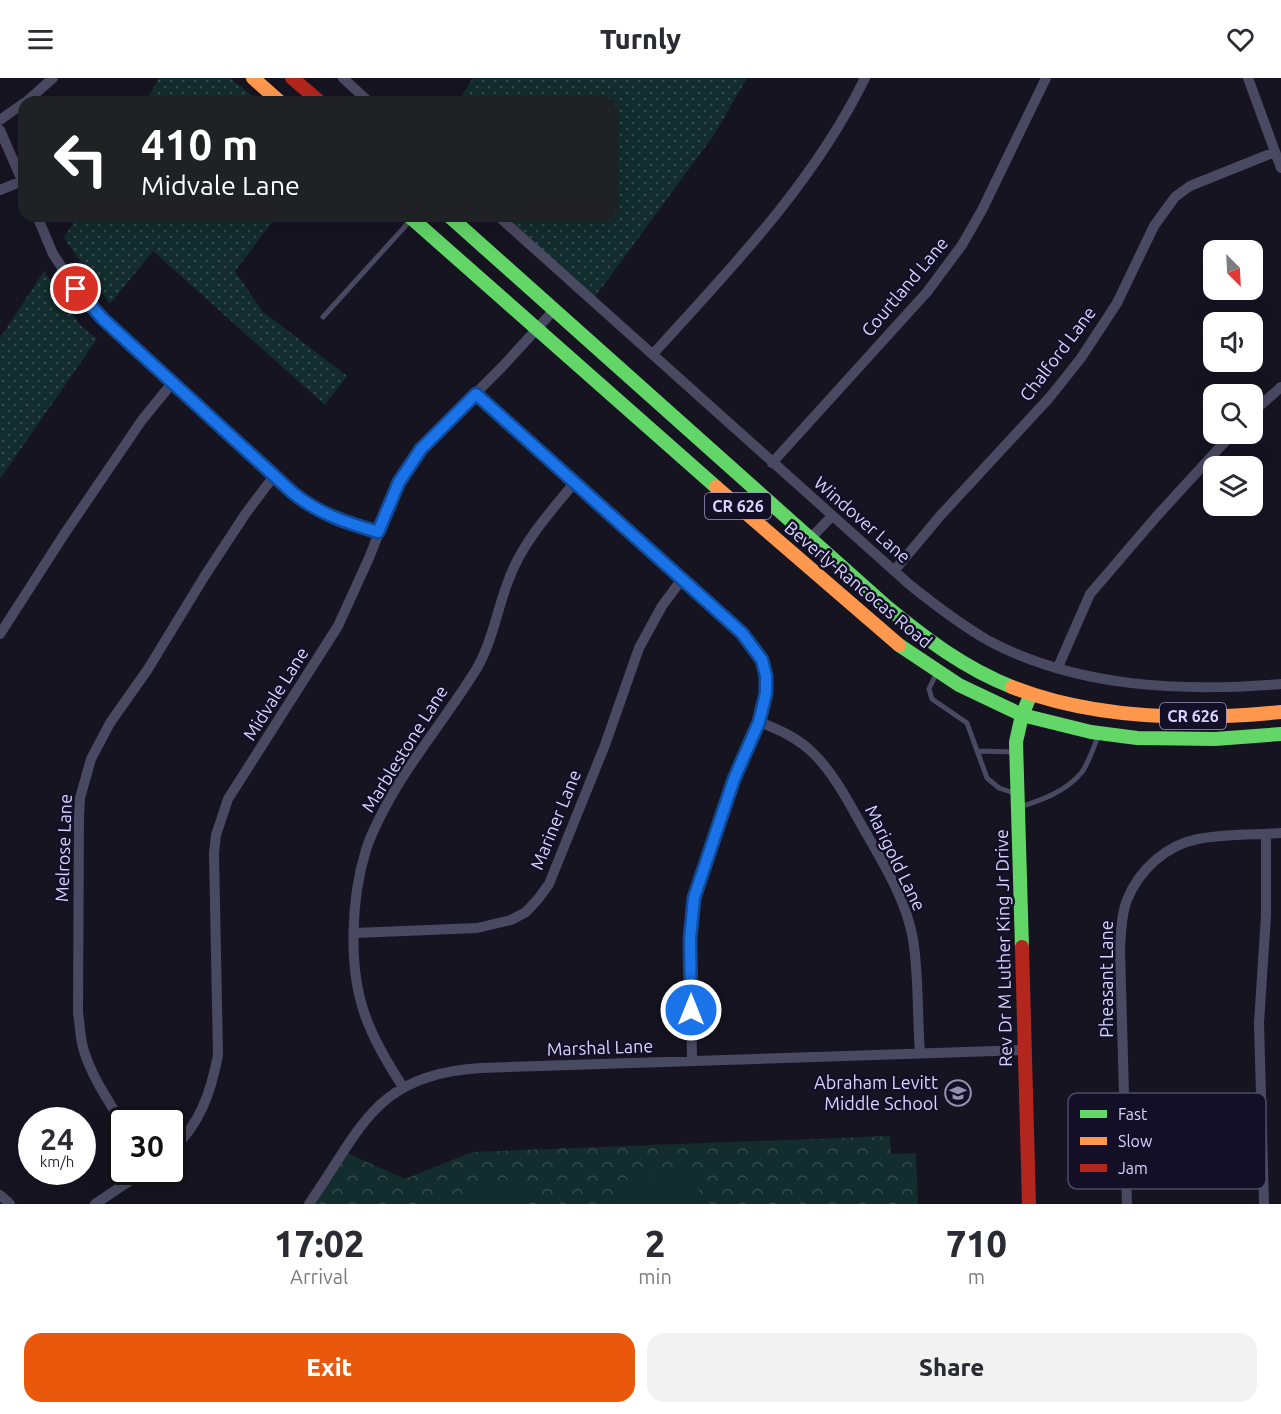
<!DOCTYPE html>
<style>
:root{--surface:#fff;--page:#f2f2f3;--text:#2b2b33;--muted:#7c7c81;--accent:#ea580c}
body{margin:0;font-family:Ubuntu,sans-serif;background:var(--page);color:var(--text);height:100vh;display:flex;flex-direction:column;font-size:22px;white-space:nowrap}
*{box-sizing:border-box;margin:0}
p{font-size:20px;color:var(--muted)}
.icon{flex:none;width:33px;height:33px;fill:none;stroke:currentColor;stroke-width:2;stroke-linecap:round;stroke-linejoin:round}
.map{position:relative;height:1126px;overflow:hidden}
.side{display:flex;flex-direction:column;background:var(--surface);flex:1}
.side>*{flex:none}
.top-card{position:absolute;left:18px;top:18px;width:600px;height:126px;border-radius:18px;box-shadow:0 6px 24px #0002;background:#202124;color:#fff;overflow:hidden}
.needle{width:39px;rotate:156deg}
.tools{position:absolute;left:1203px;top:162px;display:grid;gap:12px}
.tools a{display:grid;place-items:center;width:60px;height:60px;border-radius:12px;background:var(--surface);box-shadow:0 6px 24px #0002;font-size:30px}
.speed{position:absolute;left:18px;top:1029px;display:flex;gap:12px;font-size:30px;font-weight:700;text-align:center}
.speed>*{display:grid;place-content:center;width:78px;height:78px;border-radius:50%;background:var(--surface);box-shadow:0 6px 24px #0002;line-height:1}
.speed small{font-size:15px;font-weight:400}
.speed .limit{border:3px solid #111;border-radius:9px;background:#fff;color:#111}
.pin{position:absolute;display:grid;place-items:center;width:51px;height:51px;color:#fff;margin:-26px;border:3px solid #fff;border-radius:50%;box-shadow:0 2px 6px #0007}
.me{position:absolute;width:66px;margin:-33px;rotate:0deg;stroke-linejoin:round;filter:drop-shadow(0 0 4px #0008)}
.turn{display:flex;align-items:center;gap:21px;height:126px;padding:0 24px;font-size:27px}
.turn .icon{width:78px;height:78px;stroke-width:2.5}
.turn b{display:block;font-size:42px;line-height:51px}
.eta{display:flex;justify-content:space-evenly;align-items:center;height:102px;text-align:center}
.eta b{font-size:36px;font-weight:800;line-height:42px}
.cta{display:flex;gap:12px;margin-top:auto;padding:12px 24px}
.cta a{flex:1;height:69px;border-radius:18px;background:var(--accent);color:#fff;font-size:24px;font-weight:800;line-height:69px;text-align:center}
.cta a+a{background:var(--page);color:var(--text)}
header{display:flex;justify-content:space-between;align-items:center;height:78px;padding:0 24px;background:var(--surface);font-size:27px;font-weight:800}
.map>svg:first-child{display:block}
.grass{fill:url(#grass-dots)}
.forest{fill:url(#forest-crowns)}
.garden{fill:#132c2d}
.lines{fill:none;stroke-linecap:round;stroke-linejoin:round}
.lane{stroke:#4a4962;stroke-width:5}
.street{stroke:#4a4962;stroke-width:10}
.fast{stroke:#63d668;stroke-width:14}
.slow{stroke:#ff974d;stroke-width:14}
.jam{stroke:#b3261e;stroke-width:14}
.route-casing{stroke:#114b97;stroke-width:15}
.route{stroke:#1a73e8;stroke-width:10}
.labels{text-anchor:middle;stroke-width:5;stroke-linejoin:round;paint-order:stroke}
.shield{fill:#130f26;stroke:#9e99be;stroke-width:1.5}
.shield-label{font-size:16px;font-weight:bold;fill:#d9d4ff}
.street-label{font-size:18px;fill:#d9d4ff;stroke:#130f26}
.poi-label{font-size:18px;fill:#d9d4ff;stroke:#130f26;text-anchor:end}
.key{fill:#130f26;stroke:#4e4a67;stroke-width:1.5}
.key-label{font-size:16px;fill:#d9d4ff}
</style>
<header><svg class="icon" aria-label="menu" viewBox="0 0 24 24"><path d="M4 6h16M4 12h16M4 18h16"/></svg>Turnly<svg class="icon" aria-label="heart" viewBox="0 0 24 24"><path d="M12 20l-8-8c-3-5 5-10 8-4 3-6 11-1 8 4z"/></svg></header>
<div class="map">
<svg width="1281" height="1126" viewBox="0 0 1281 1126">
<defs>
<pattern id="grass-dots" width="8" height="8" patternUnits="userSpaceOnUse" patternTransform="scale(1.5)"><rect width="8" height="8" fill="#132c2d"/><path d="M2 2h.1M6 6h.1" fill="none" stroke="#354a4c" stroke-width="1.8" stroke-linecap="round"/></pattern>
<pattern id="forest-crowns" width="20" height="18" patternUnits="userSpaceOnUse" patternTransform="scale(1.5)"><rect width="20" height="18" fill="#132c2d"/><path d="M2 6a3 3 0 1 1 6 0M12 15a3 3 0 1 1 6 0" fill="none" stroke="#354a4c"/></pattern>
</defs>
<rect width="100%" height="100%" fill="#161421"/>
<path class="grass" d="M159 0H230L260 24H145Z
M473 0H747L714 57 592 223 497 138H612V24H458Z
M77 138H277L235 193 262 233 347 298 325 327 153 173 110 226 64 160Z
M44 193 80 247 97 261 0 401V260Z"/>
<path class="forest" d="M890 1058 891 1076 916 1075 918 1126H307L345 1074 405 1101 472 1074Z"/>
<path class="garden" d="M663 1093H697L700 1126H608L621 1110Z
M523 1107 525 1126H430L472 1112Z"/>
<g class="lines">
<path class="lane" d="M323 239 409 144
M936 596 929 611 932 621 967 645 987 700 999 710 1017 716
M977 673 1015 674
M1020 729C1042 722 1067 713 1082 694 1089 684 1093 670 1098 659"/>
<path class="street" d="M343 0 369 24
M1248 0 1281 90
M26 24 53 0
M0 42 24 25
M0 52 24 107
M0 112 22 103
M37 138 53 176 80 217 103 241 210 340 305 425 329 438 378 454
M498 138 910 507C935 527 961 547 989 563 1078 610 1183 614 1281 606
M653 276C731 190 813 106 865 0
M476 316 742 555 762 582 766 598V615L759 644 734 701 700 799 695 820 690 861 692 982
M1252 335 1281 309
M772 385 927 214 962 167 982 132 1046 0
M811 460 832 438
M894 493 940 438 1050 319 1081 280 1117 225 1154 148 1175 119 1190 108 1275 74
M0 556 65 455 142 342 173 304
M1058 589 1090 516 1156 439 1232 356
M759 644C780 652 798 660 814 676 834 696 848 723 862 748 882 783 906 821 913 861 919 898 917 938 920 975
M355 855 477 850 511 842 526 834 538 821 549 806 605 667 639 570 662 528 682 501
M403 1009C388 986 374 963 365 937 348 890 351 820 366 772 372 752 383 733 393 715 418 672 451 633 477 590 493 562 497 531 509 501 522 465 551 433 575 404
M122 1045C108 1022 92 999 84 973 80 961 80 947 78 935L79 740 80 720 91 681 110 645 148 591 204 499 246 435 274 398
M172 1072C200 1046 211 1014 218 977L214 775 216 757 228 721 338 548 369 480 399 404 421 371 435 356 503 288 554 232
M0 1117 10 1126
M95 1126 143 1094
M309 1126C362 1050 375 996 481 990L1025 972
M1127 1126 1120 872C1121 856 1121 837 1127 822 1139 792 1166 767 1198 761 1225 756 1253 757 1281 755
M1264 1126 1259 945 1266 837V756"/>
<path class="fast" d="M409 138 716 409
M449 138 887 529C926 561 964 590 1012 609
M899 567 959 607 1022 637 1091 654 1137 660 1215 661 1281 656
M1022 869 1016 664 1022 637 1031 616"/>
<path class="slow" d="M253 0 280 24
M716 409 899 567
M1012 609C1096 642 1192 643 1281 634"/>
<path class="jam" d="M292 0 320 24
M1022 869 1029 1126"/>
</g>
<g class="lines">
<g class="route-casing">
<path id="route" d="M76 211 103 241 293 415C319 436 347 445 378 454L399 404 421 371 476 316 742 555 762 582 766 598V615L759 644 734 701 694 820 690 861 691 932"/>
</g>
<use href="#route" class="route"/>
</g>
<defs>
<g id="school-ring" transform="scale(1.35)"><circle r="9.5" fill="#130f26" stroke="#9591b1" stroke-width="1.5"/><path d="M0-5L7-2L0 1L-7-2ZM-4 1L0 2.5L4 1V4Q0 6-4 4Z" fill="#9591b1"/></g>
</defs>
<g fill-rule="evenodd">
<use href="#school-ring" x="958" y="1015"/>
</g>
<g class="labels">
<g class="shield">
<rect x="705" y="415" width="66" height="26" rx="4.5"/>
<rect x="1160" y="625" width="66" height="26" rx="4.5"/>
</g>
<g class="shield-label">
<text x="738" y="434">CR 626</text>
<text x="1193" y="644">CR 626</text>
</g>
<g class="street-label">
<text transform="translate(905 209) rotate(-50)" y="6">Courtland Lane</text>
<text transform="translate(1058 276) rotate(-53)" y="6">Chalford Lane</text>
<text transform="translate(862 442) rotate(41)" y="6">Windover Lane</text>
<text transform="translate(858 507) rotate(40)" y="6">Beverly-Rancocas Road</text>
<text transform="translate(276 616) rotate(-58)" y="6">Midvale Lane</text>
<text transform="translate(405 671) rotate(-58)" y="6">Marblestone Lane</text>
<text transform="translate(556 742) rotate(-68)" y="6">Mariner Lane</text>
<text transform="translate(64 770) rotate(-88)" y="6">Melrose Lane</text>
<text transform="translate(895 780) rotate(64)" y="6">Marigold Lane</text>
<text transform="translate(1004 870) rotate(-91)" y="6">Rev Dr M Luther King Jr Drive</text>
<text transform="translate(1107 901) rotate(-90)" y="6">Pheasant Lane</text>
<text transform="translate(600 970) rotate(-2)" y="6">Marshal Lane</text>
</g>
<g class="poi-label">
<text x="938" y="1011">Abraham Levitt<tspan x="938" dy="21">Middle School</tspan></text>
</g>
</g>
<rect x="1068" y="1015" width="198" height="96" rx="9" class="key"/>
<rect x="1080" y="1032" width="27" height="8" fill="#63d668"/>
<rect x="1080" y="1059" width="27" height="8" fill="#ff974d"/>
<rect x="1080" y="1086" width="27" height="8" fill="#b3261e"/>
<g class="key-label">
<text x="1118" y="1042">Fast</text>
<text x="1118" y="1069">Slow</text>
<text x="1118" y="1096">Jam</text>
</g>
</svg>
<div class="tools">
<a><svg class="needle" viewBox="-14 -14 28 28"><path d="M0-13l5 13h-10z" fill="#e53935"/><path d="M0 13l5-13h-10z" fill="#7c7c81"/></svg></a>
<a><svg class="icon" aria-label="sound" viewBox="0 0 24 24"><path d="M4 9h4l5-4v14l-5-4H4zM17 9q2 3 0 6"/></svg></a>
<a><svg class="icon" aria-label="search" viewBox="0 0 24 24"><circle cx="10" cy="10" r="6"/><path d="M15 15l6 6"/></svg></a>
<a><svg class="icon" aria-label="layers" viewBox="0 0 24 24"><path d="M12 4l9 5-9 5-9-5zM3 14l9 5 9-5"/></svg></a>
</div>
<div class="speed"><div>24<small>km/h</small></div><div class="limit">30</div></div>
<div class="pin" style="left:76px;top:211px;background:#d93025"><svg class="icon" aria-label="arrive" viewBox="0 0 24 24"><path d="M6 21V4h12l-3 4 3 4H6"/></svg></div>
<svg class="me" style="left:691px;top:932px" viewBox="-20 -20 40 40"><circle r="17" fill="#1a73e8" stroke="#fff" stroke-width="3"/><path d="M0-11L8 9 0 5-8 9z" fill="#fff"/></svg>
<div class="top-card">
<div class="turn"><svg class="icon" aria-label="left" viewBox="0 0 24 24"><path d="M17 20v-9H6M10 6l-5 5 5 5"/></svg><div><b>410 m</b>Midvale Lane</div></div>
</div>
</div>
<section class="side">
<div class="eta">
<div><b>17:02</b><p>Arrival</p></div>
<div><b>2</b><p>min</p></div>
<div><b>710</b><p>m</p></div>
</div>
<div class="cta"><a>Exit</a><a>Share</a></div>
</section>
